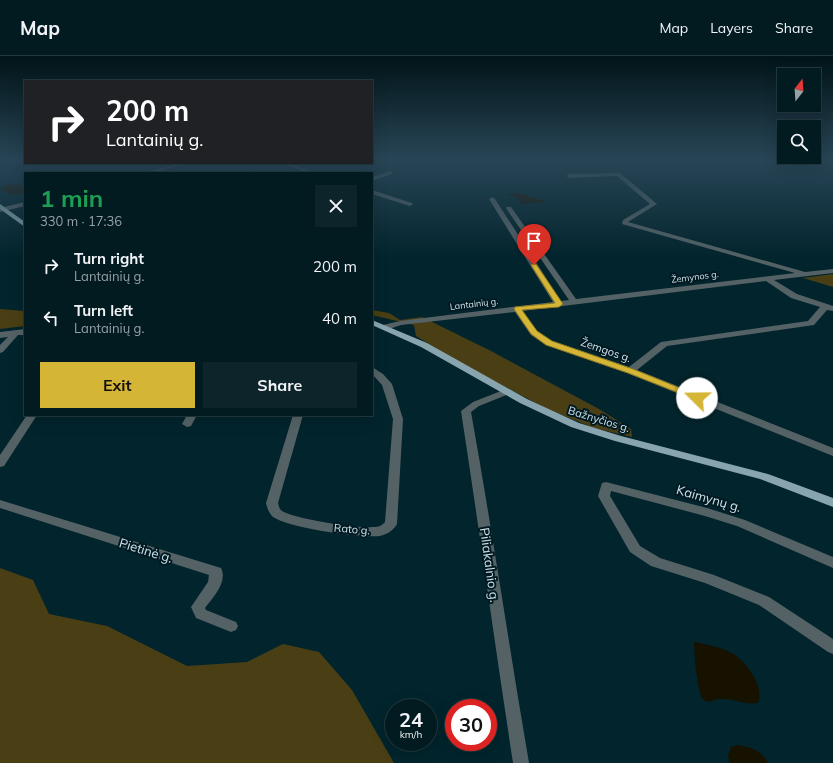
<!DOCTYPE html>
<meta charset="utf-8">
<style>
:root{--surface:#021b21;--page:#0c242a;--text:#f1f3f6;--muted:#96a1a5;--line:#23393f;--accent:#d4b535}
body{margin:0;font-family:Mulish,sans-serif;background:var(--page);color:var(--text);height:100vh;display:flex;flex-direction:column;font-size:15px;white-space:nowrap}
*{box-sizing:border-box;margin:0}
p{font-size:13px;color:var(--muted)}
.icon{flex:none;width:22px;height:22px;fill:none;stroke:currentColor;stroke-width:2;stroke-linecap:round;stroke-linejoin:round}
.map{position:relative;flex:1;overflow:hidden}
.side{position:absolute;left:24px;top:116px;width:349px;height:244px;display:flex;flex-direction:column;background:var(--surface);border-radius:0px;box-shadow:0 4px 16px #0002,0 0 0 1px var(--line)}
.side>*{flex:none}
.hud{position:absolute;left:24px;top:24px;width:349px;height:84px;border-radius:0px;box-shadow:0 4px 16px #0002,0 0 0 1px var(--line);background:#202124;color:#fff;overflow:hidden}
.needle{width:26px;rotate:17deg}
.tools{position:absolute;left:777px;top:12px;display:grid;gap:8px}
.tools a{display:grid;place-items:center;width:44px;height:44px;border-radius:0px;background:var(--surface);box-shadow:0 4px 16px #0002,0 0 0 1px var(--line);font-size:20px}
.speed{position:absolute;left:385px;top:643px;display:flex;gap:8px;font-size:20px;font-weight:700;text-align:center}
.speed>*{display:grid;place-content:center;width:52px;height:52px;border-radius:50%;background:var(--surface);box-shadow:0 4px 16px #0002,0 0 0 1px var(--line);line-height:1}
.speed small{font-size:10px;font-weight:400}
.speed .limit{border:6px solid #d22;background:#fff;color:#111}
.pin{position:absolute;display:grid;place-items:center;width:34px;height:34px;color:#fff;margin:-41px -17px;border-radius:50% 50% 50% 0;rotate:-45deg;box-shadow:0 0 4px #0007}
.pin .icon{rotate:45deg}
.me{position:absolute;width:44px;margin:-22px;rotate:292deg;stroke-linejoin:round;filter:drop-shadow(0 0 3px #0008)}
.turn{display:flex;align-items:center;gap:14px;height:84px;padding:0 16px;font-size:18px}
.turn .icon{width:52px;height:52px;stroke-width:2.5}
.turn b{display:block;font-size:28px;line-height:34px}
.round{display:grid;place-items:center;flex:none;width:42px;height:42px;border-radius:0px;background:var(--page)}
.summary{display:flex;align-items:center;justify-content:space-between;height:68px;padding:0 16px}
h1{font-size:24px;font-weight:700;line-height:30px;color:#1e9e55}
.button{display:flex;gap:8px;margin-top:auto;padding:8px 16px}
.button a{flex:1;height:46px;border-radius:0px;background:var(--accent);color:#111;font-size:16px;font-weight:700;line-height:46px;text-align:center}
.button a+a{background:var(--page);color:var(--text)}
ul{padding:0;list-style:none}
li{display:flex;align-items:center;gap:12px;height:52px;padding:0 16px}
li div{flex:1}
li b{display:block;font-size:15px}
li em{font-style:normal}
header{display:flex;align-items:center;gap:24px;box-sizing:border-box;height:56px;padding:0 20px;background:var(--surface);border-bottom:1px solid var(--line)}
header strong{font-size:19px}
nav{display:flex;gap:22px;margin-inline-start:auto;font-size:14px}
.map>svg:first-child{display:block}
.green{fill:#4a3f14}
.water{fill:#171100}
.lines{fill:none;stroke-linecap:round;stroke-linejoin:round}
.minor{fill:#546266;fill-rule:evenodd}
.major{fill:#88a5af;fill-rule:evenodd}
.route{fill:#d4b535;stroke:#8a7622}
.labels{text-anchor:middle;stroke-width:4;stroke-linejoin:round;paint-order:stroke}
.far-street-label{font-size:9px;fill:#cfe1e7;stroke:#001a23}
.street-label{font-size:11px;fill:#cfe1e7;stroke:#001a23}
.near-street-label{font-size:13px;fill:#cfe1e7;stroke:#001a23}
</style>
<header>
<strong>Map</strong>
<nav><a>Map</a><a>Layers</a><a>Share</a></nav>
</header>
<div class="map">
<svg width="833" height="707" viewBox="0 0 833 707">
<rect width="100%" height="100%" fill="#02242c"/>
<path class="green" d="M833 218V231L803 222Z
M0 253 25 255V270L0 273Z
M372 254 389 257 400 264 422 261 491 295 599 353 631 373 632 381 594 372 547 353 455 304 416 280 414 269 372 259Z
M0 512 33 524 49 558 107 570 187 610 247 606 283 588 319 596 352 634 394 707H0Z"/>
<path class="water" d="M18 127 25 133V137L9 139 0 132 6 129Z
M509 137 522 138 547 146 519 148 521 144 508 138Z
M694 586C724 592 740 595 755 623 759 631 761 639 758 647 741 650 726 637 709 646 709 646 704 644 703 643 697 637 694 595 694 586Z
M737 689C750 691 762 694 768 707H730L728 699 731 691Z"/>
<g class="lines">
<path class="minor" d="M180 107H189L153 117H144Z
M280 107H288L316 117H308Z
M390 115 392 116V118L372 125V121Z
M620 117 657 148 628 166 805 216 833 213V217L774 224 797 238 833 250V255L827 254 814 269 667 290 637 314 833 392V400L627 317 546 289 531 279 515 256 401 269 386 274 382 271 383 269 400 265 553 246 489 143 492 141 495 143 561 245 569 244 506 152 507 151H511L576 243 795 217 622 168 623 164 650 148 617 120 569 122 566 120 569 118ZM766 225 791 242 820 251 808 265 661 286 629 311 552 285 537 275 522 255Z
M372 134 412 147 413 148 410 150 372 138Z
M25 146V150L0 156V152Z
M25 273V279H18L3 296 0 297V289L8 281 0 282V276Z
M372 311 383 318 392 328 403 363 397 468C393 475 387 478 380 480 360 482 289 472 273 461 269 457 267 452 266 447L293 359H303L278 447C279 450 279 453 282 455 294 463 367 475 380 470 381 470 384 467 385 466L393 363 382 329 372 318Z
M506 333 511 336 509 338 479 350 471 356C492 473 509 590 529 707H513C495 590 479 472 461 355L473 346Z
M27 359H37L4 410 0 411V399Z
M187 359H197L191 370 187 371 182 368Z
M606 426 707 452 745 464 833 501V512L737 470 705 460 611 435 610 440 640 490 660 502 714 519 769 541 833 583V598L828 596 759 549 705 527 651 510 630 496 598 440 602 427Z
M0 444 221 512C228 526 213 541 205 552L206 554 236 566 238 570 236 574 231 576 196 562 191 551 208 526 209 519 0 452Z"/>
<path class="major" d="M0 148 25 166V171L0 153Z
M372 264 427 287 527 343 579 367 621 380 768 418 833 442V451L760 423 615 385 571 371 520 347 421 291 372 269Z"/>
</g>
<linearGradient id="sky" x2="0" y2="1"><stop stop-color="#011418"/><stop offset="0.51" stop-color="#284556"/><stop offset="1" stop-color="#284556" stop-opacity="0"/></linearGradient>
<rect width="833" height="203" fill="url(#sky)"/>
<path class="route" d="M532 208H536L563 248 559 251 522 254 537 275 552 285 633 313 700 340 702 342 700 343H694L628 317 546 289 531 278 514 253 515 251 555 247 531 209Z"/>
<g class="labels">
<g class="far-street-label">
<text transform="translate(695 221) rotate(-7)" y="3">Žemynos g.</text>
<text transform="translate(474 248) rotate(-7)" y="3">Lantainių g.</text>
</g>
<g class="street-label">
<text transform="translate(606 294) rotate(19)" y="4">Žemgos g.</text>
<text transform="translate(599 363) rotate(17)" y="4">Bažnyčios g.</text>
<text transform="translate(352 473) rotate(5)" y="4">Rato g.</text>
</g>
<g class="near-street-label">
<text transform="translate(709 442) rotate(16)" y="5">Kaimynų g.</text>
<text transform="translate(146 494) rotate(17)" y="5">Pietinė g.</text>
<text transform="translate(490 509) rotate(82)" y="5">Piliakalnio g.</text>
</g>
</g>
</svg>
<div class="tools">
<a><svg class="needle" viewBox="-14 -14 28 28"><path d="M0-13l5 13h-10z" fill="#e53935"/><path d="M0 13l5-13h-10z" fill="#96a1a5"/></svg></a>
<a><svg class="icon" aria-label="search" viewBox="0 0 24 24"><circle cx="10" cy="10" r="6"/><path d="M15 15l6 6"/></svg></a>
</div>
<div class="speed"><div>24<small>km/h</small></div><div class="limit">30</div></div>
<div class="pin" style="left:534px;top:209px;background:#d93025"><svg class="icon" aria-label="arrive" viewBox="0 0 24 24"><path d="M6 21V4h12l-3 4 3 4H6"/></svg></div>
<svg class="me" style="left:697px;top:342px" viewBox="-20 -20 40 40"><circle r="19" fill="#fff"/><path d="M0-13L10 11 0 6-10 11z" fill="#d4b535"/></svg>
<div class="hud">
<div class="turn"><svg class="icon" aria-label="right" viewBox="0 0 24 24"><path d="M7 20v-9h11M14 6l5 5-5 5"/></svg><div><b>200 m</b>Lantainių g.</div></div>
</div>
<section class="side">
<div class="summary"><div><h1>1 min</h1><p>330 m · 17:36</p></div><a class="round"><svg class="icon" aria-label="close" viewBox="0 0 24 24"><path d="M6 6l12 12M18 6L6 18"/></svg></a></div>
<ul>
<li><svg class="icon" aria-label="right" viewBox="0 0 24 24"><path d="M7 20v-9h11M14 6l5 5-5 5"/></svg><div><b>Turn right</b><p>Lantainių g.</p></div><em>200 m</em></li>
<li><svg class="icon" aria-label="left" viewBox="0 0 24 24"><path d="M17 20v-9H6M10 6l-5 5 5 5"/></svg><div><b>Turn left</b><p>Lantainių g.</p></div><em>40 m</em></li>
</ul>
<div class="button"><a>Exit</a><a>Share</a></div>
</section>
</div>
